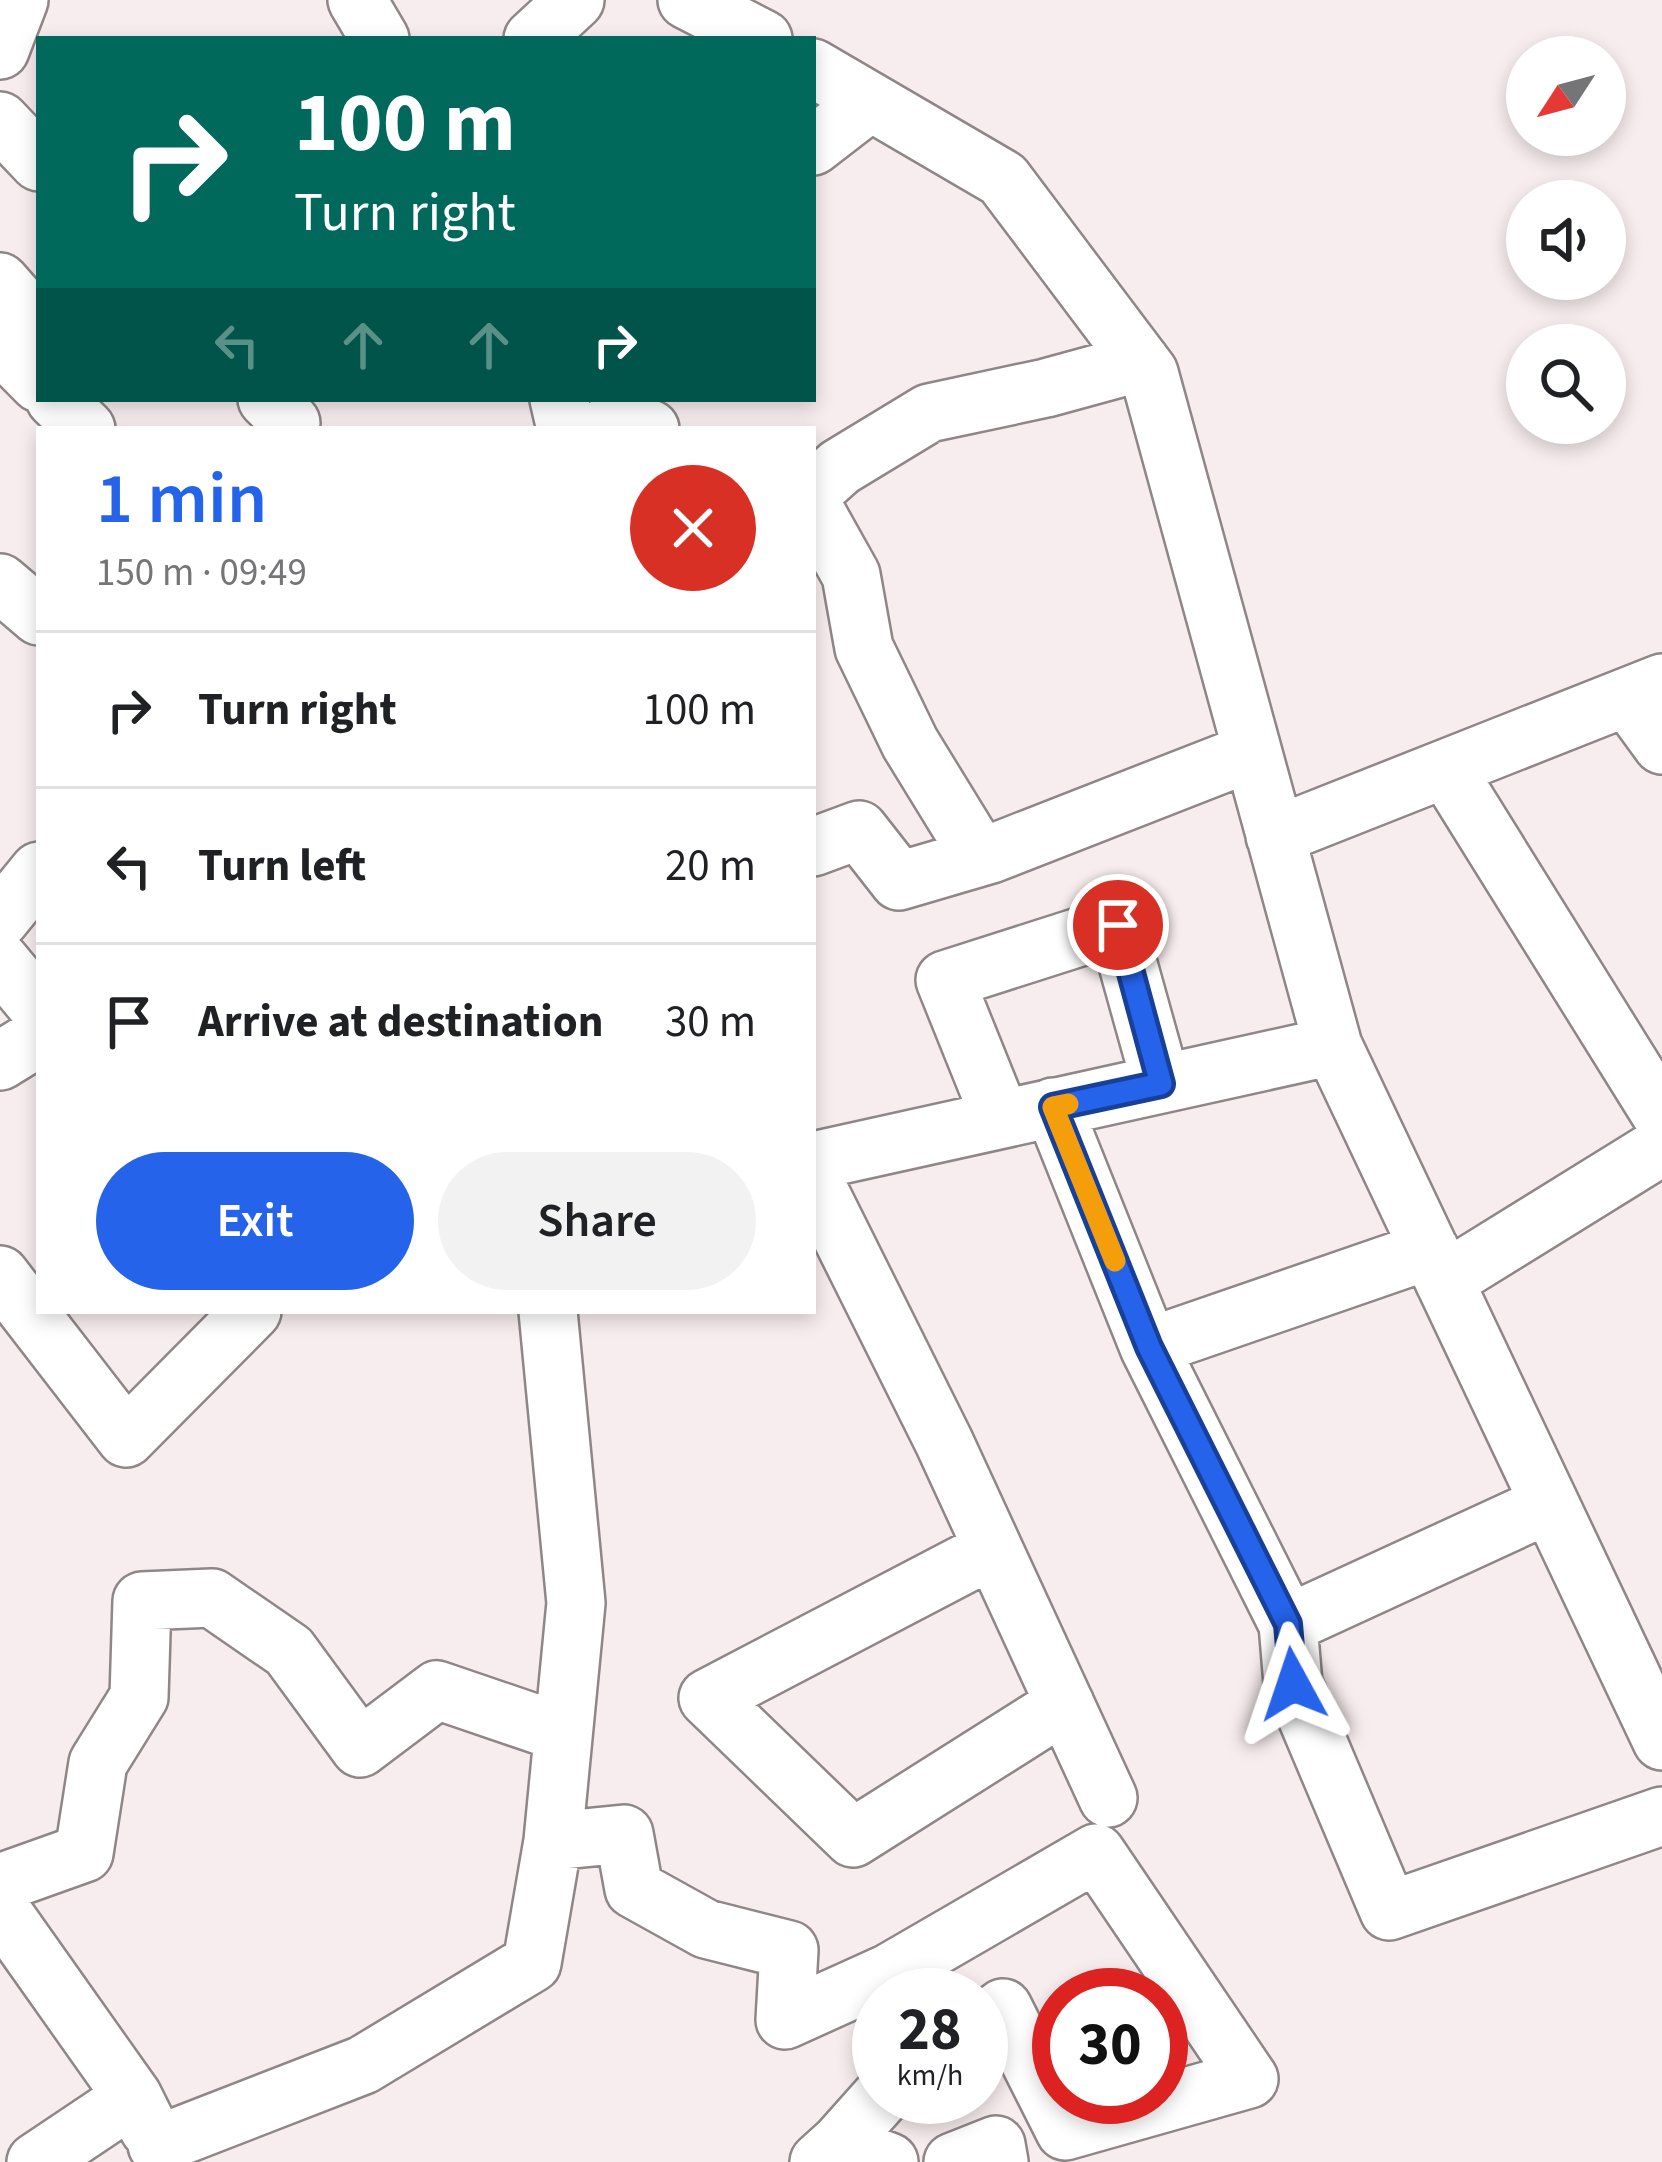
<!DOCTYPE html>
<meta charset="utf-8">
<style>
:root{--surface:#fff;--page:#f2f2f2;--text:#202124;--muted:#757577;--line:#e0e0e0;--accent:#2563eb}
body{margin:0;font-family:"Source Sans 3",sans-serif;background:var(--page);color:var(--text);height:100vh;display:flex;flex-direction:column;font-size:45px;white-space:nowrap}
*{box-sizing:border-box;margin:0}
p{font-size:39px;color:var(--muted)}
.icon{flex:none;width:66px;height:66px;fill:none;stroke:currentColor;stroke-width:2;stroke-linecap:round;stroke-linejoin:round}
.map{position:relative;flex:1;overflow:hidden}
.side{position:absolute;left:36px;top:426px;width:780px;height:888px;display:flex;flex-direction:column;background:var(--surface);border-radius:0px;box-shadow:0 6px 18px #0003}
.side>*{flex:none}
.hud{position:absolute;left:36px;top:36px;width:780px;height:366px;border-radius:0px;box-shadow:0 6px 18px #0003;background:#00695c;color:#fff;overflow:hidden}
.needle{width:78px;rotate:234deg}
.tools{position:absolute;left:1506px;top:36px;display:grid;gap:24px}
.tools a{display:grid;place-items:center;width:120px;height:120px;border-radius:50%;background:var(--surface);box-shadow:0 6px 18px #0003;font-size:60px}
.speed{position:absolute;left:852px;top:1968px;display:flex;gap:24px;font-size:60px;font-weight:700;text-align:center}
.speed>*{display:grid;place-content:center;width:156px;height:156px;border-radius:50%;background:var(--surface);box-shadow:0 6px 18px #0003;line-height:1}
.speed small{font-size:30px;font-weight:400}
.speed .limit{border:18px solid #d22;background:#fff;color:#111}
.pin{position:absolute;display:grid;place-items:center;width:102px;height:102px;color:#fff;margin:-51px;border:6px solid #fff;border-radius:50%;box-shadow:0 3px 12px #0007}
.me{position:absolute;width:132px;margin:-66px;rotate:355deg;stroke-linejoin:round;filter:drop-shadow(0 0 9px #0008)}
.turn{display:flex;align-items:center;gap:42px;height:252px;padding:0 60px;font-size:54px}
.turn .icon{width:156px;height:156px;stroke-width:2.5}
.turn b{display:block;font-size:84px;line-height:102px}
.lanes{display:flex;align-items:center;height:114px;padding:0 60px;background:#0003;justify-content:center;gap:60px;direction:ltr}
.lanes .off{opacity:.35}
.round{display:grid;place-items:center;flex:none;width:126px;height:126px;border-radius:63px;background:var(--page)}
.overview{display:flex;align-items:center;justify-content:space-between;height:204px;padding:0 60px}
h1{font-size:72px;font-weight:600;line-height:90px;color:var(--accent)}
.button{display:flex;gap:24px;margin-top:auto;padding:24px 60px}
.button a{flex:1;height:138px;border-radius:72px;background:var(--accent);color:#fff;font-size:48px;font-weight:600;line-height:138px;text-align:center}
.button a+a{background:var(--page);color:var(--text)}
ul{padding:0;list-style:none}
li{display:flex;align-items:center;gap:36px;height:156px;padding:0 60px;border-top:3px solid var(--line)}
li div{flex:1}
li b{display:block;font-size:45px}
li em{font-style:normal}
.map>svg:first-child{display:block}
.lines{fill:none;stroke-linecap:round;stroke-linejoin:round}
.minor-casing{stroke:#8f8687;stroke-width:62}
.minor{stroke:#fff;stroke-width:57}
.route-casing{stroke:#184099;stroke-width:30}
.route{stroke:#2563eb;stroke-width:21}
.slow{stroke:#f59e0b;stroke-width:21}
</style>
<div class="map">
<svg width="1662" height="2162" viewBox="0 0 1662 2162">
<rect width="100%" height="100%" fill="#f8edee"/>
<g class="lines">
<g class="minor-casing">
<path id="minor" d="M357 0 380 39
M687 0 763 39
M533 39 575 0
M0 50 19 0
M813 68 1003 179 1149 373 1333 1046 1662 1741
M0 121 39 162
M813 146 870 102
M0 282 22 307 7 351 39 383
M55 399 86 429
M267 399 291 423 283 429
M559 399 566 429
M602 429 622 416 650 429
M813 491 840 467 929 413 1046 388 1141 362
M813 507 851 575 864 648 910 743 980 857
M0 583 39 616
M1627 697 1662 745
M1446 769 1662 1116
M1275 836 1662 683
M813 847 859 830 899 881 991 854 1252 752
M0 919 39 871
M0 961 39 1008
M0 1061 39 1037
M1053 1107 1149 1347
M1001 1119 945 980 1117 925 1161 1083
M813 1161 1333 1046
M813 1179 944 1442 1108 1798
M0 1275 126 1438 252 1311
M1444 1281 1662 1146
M1549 1504 1288 1624 1293 1684 1389 1911 1662 1816
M993 1549 708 1698 853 1838 1065 1704
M1288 1624 1149 1347 1430 1250
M553 1841 624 1834 634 1889 706 1929 789 1950 785 2020 889 1973 1096 1853 1249 2079 1065 2131 1003 2008 981 2024
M0 1883 84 1853 98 1763 139 1697 142 1601 212 1598 289 1651 360 1748 437 1690 563 1733
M0 1909 133 2097
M840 2143 881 2097
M157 2145 363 2065 532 1963 553 1841 576 1603 548 1311
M36 2162 133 2097 149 2129
M819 2162 840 2143 889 2162
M953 2162 996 2145 999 2162"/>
</g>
<use href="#minor" class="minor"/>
</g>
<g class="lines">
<g class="route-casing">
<path id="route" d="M1118 925 1161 1084 1053 1107 1149 1347 1288 1624 1293 1684"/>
</g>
<use href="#route" class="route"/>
<path class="slow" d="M1068 1104 1053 1107 1115 1261"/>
</g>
</svg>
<div class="tools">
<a><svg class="needle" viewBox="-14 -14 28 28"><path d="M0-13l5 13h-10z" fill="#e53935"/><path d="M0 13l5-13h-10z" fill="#757577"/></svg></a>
<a><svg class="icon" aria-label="sound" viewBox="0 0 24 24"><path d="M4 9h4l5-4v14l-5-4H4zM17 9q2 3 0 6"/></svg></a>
<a><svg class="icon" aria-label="search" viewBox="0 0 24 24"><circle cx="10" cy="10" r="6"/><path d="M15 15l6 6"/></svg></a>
</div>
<div class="speed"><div>28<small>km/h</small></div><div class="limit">30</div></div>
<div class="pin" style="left:1118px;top:925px;background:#d93025"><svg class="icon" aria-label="arrive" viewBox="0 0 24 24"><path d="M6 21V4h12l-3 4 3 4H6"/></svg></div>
<svg class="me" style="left:1293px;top:1684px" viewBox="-20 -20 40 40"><path d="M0-17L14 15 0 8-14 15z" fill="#2563eb" stroke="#fff" stroke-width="4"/></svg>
<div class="hud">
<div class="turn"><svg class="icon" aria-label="right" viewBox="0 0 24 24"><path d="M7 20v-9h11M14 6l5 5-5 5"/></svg><div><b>100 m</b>Turn right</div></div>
<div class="lanes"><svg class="icon off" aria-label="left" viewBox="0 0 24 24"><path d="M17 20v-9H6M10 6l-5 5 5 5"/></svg><svg class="icon off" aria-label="ahead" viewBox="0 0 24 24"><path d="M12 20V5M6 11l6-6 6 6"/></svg><svg class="icon off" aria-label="ahead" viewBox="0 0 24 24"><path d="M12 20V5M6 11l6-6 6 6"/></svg><svg class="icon" aria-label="right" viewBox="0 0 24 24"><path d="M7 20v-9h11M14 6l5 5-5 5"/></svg></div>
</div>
<section class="side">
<div class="overview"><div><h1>1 min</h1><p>150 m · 09:49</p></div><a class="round" style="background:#d93025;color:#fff"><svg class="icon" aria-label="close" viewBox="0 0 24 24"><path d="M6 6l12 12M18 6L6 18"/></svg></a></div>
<ul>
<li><svg class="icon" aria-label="right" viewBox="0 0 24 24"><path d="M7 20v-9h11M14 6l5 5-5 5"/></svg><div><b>Turn right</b></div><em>100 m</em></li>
<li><svg class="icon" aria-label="left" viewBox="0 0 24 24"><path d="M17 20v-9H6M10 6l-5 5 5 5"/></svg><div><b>Turn left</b></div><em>20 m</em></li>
<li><svg class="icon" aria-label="arrive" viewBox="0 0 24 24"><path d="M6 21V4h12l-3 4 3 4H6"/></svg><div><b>Arrive at destination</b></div><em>30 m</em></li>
</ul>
<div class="button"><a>Exit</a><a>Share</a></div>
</section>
</div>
